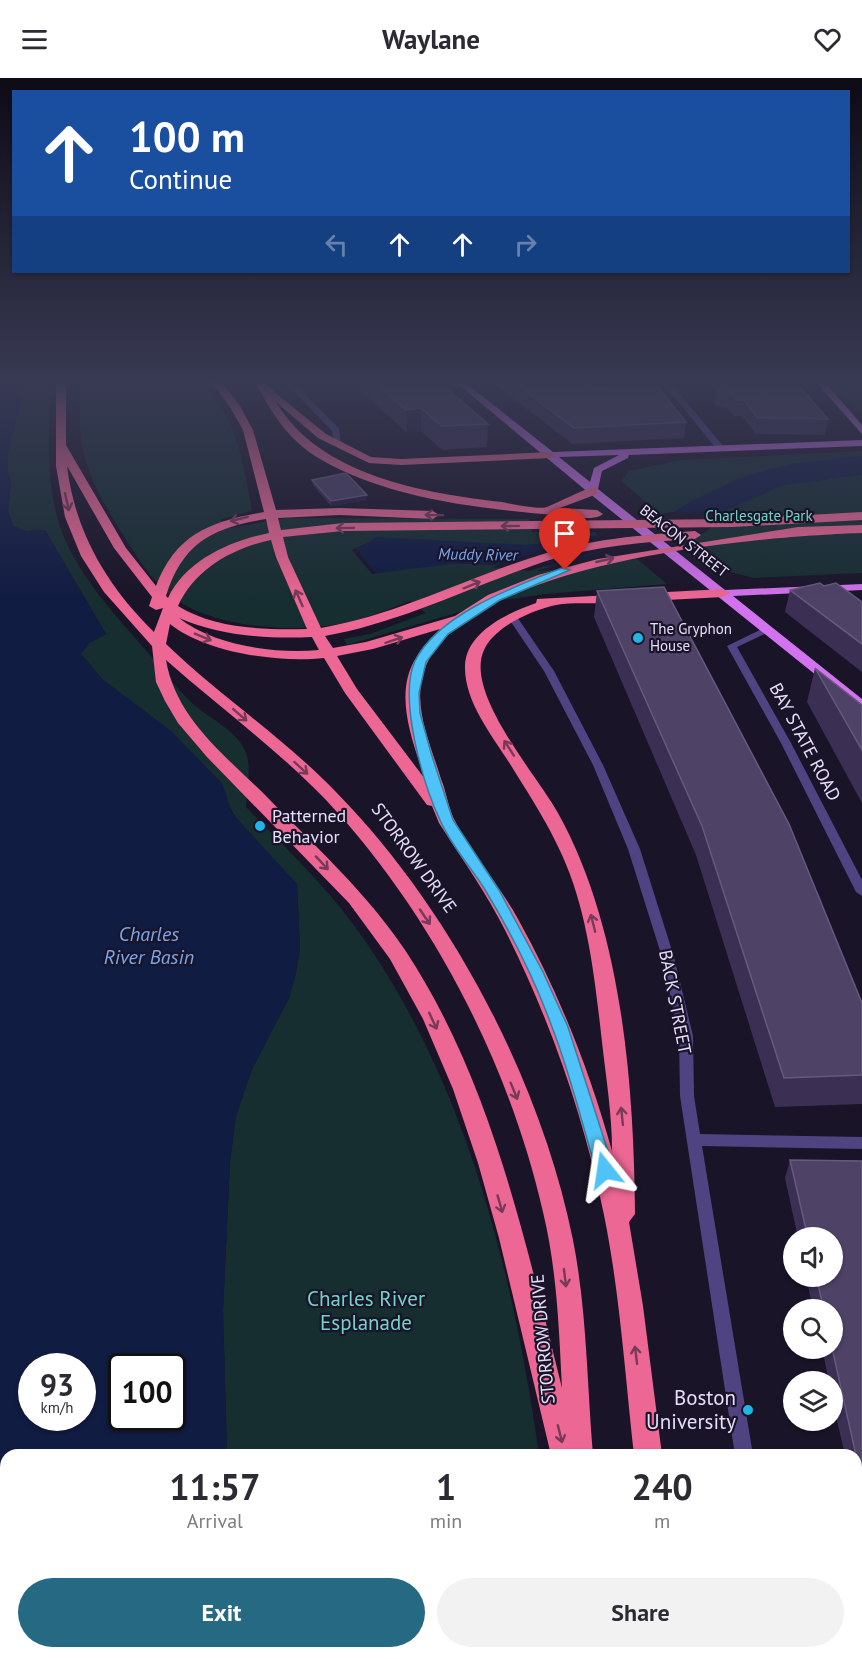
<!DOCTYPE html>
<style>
:root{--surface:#fff;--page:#f2f2f3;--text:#2b2b33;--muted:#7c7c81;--accent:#266983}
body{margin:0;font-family:"PT Sans",sans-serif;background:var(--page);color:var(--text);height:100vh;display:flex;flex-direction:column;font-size:22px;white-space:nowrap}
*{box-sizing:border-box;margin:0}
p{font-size:20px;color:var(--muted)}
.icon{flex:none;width:33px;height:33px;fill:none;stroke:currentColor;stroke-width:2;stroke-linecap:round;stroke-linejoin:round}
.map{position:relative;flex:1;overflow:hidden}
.drawer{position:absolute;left:0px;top:1371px;width:862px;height:210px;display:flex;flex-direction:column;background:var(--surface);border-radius:18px 18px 0 0;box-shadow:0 2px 4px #0004}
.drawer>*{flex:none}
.banner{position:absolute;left:12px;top:12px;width:838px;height:183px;border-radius:0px;box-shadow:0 2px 4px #0004;background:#1a4fa0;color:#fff;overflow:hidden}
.fabs{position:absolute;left:783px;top:1149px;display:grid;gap:12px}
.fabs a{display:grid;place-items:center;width:60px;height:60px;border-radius:50%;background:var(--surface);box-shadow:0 2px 4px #0004;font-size:30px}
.speed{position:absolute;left:18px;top:1275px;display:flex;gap:12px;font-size:30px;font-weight:700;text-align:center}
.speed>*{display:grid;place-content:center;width:78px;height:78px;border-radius:50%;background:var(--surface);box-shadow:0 2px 4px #0004;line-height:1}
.speed small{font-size:15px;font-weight:400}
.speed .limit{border:3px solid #111;border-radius:9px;background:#fff;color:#111}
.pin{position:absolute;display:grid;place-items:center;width:51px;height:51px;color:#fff;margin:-62px -26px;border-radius:50% 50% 50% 0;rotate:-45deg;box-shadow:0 0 6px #0007}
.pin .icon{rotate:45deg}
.me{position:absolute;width:66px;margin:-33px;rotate:345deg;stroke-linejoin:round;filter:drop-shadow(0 0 4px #0008)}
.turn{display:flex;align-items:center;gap:21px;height:126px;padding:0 18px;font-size:27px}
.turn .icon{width:78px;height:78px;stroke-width:2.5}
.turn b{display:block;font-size:42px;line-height:51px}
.lanes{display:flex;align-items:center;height:57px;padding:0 18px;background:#0003;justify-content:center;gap:30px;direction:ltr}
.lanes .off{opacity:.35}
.eta{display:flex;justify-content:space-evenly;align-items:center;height:102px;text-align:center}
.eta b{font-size:36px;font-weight:700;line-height:42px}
.button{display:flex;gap:12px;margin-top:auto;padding:12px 18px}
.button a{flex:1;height:69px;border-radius:36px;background:var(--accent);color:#fff;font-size:24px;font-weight:700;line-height:69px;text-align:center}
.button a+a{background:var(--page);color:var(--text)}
header{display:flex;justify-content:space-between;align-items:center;height:78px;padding:0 18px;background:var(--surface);font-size:27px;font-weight:700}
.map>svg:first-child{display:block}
.green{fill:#172e31}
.water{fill:#111c43;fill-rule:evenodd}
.pier{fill:#1a1428}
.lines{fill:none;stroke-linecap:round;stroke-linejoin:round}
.service{fill:#4f4481;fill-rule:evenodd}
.minor{fill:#4f4481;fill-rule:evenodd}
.tertiary{fill:#4f4481;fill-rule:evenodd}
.primary{fill:#d272ee;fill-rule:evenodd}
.motorway{fill:#ed6794;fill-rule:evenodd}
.wall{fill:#3c2f54}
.shaded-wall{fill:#271c3b}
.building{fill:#4e4266;stroke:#665a7d;stroke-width:1.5}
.oneway{stroke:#793959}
.route{fill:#4fc3f7;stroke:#337fa1;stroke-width:1.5}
.poi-dot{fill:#21b5e5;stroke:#1a1428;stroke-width:2}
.labels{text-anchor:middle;stroke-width:4.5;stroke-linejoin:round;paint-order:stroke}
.far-park-label{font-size:15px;fill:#72d4c9;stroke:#1a1428}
.far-street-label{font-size:15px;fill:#e6defb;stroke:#1a1428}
.far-poi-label{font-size:15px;fill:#e6defb;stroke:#1a1428;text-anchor:start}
.far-water-label{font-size:16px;font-style:italic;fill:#78a7ef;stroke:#1a1428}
.street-label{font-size:18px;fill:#e6defb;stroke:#1a1428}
.poi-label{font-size:18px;fill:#e6defb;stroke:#1a1428;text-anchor:start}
.water-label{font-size:20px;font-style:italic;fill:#78a7ef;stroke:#1a1428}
.near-park-label{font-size:21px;fill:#72d4c9;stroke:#1a1428}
.near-poi-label{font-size:21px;fill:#e6defb;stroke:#1a1428;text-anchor:end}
</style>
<header><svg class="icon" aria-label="menu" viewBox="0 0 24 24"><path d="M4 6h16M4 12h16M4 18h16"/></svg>Waylane<svg class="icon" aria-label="heart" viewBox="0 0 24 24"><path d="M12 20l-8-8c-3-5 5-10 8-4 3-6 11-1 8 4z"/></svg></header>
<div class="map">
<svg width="862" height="1581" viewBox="0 0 862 1581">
<rect width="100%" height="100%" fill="#1a1428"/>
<path class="green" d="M26 302H50C50 356 43 413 66 464 86 507 119 541 150 577 164 593 177 611 192 625 208 640 241 654 247 678 251 693 247 713 246 729 282 767 322 804 353 846 465 998 513 1193 539 1377H227L223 1233 230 1084 236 1038 252 991 289 920 296 895 300 870 297 806C273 779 232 751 225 713L172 654 102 601 81 576 89 565 106 556 45 452 26 453 13 448 8 434 11 405 8 395V374Z
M79 302H200C236 338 244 385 252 433L220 442 229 450 286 440 529 441 532 454H595L598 457C525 475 446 465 372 463L352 472 372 496 446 485 497 487 630 475 667 506 545 516 497 523 347 567 344 561 370 556 426 535 410 523C389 531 367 540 345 545 295 555 212 551 170 517 152 503 137 479 125 460 106 430 86 397 81 361 79 342 80 321 79 302Z
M830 302H862V337Z
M862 373V495L753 500 727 493 621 403 629 393 682 382Z
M253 1575H560V1581H253Z"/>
<path class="water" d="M0 302H26L8 374V395L11 405 8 434 13 448 26 453 45 452 106 556 89 565 81 576 102 601 172 654 222 705 232 735 297 806 300 870 296 894 289 920 252 991 236 1038 230 1084 223 1233 227 1377H6V1575H253V1581H0ZM32 1288H82V1340H32ZM122 1288H172V1340H122Z
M862 378V397L784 407 727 432 705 451 560 489 460 485 376 495 355 470 368 466 375 459 528 467 576 462 664 440 693 422 747 397 791 386Z"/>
<path class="pier" d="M670 434 728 435 707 453 690 463 631 478 560 492 536 493 617 470 577 478 529 493 492 489 546 470 599 459 595 454Z"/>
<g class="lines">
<path class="service" d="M283 302H290L339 350 341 369 334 367 332 353Z
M512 535 515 536 554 593 603 687 640 771 674 879 693 958 694 1018 700 1056 862 1059V1071L702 1068 753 1377H735L680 1018 679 958 662 879 628 771 593 687 544 593 507 538Z
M765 1575H785V1581H765Z"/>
<path class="minor" d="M661 302H668L724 369V373H718Z"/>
<path class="tertiary" d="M768 548 771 549V553L737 569 791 665 862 802V818L856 814 781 665 727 568Z"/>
<path class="primary" d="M453 302H462L553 374 862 362V368L629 377 628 380 602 393 598 411 725 512 862 506V512L733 518 862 621V631L857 630 589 415ZM619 377 594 390 590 404 559 379Z
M814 302H823L862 347V356Z"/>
<path class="motorway" d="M56 302H66V367L126 470 156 508C176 455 212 443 264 434L243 352 230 329 210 302H220L240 328 253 352 276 432 340 430 433 433 439 437 433 441 340 437 278 440 281 452 343 445 732 441 862 434V442L732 449 343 453 283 459 288 479 321 550C397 537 464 501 537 478 588 461 642 457 695 453L701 457 695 461C645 464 594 468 546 483 472 508 403 544 325 558L333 570 366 564 455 538 488 517 538 497 598 481 798 449 862 447V455C762 458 462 483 424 593 412 629 431 667 441 701 446 713 448 727 453 739 470 775 499 806 518 841 558 913 590 993 612 1073 612 1036 606 1000 602 964 595 902 588 834 562 777 549 748 532 721 515 694 496 662 464 626 465 588 466 554 508 535 536 525L537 521 723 511 730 515 723 519C685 521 648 523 610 525 592 526 573 524 556 527 532 532 494 549 484 572 464 615 537 697 558 735 622 850 634 1007 635 1136L629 1144 643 1228 662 1377H634C625 1297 620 1216 604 1137 584 1039 551 944 506 854 487 816 462 781 439 745L432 728 427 727 345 615 324 580C279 585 206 575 170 546L166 566C220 618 284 660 336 714 450 830 541 1003 573 1162 587 1233 587 1306 593 1377H551L499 1160 478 1085 453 1011 423 941 390 881 349 825 207 679 178 645 165 623 156 604 152 568 104 514 81 478 65 439 56 388ZM67 388 114 470 152 519 149 528 156 532 163 530 154 554C107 508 75 454 67 388ZM266 441 269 455C230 463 186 482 168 520L166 518C183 464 213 450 266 441ZM271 462 276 479 307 551C265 552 215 551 178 528 195 491 233 470 271 462ZM179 540C220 558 267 561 312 559L319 572C275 576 215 568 179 540ZM440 551C432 560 422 569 416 580 393 616 413 664 425 701L357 611 337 578 373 571ZM166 582C219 629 277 671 326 722 431 834 509 985 543 1134 557 1192 559 1251 562 1310 525 1162 491 1002 405 872 366 814 314 767 266 718 226 678 176 641 166 582Z
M261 303 326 356 371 379 401 381 550 374 556 377 550 380 401 387 369 385 318 360 276 324C320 398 424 415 502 424 511 426 540 432 547 429 562 423 577 414 593 409L597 410V416L560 430 597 432 603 436C594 444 567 438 554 437 477 430 389 421 320 381 289 363 273 337 256 306Z
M578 1575H608L609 1581H579Z
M655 1575H685L686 1581H656Z"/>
</g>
<path class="wall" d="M350 302H437L488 346 487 369 442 372 421 353 407 355Z
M490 302H651V308L686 344 684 360 572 366Z
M708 302H794L828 341 825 357 756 356 742 338H734L728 331 715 327 716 314Z
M312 402 367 417V422L331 428 313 407Z
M824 508 862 524V594L785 534 790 512Z
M597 513 862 925V1026L775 1029 696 777 594 539Z
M815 590 862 627V725L807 624Z
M790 1082 862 1083V1457L856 1432V1377H845L832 1321V1304H829L822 1270H832V1232H813L806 1198H832V1160H798L785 1100Z
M862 1479V1513L857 1489Z"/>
<path class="shaded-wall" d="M421 330V353L407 355 406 332Z
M367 417V422L331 428V423Z"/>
<path class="building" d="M373 302H437L488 346 442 348 421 330 406 332Z
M511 302H582L586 305 595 310 657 308 686 344 574 350Z
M718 302H794L828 341 758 340 744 322H736L731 315 717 312Z
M346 395 367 417 331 423 312 402Z
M820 505 824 508 836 505 862 524V566L790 512Z
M664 509 789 746 862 925V997L784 1000 702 748 597 513Z
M815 590 862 627V672Z
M790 1082 862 1083V1404L832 1270V1232H824L816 1198H832V1160H808Z"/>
<defs><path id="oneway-shaft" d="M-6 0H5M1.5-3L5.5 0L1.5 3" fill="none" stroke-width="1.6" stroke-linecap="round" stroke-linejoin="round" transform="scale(1.5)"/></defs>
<g class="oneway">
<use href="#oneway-shaft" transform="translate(67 424) rotate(77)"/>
<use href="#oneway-shaft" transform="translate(434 437) rotate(-179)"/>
<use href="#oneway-shaft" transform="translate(239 441) rotate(166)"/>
<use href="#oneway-shaft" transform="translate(510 448) rotate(179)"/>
<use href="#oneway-shaft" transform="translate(345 450) rotate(179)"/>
<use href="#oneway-shaft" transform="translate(605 482) rotate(-13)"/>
<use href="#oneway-shaft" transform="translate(472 507) rotate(-22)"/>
<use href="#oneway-shaft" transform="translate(299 520) rotate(-114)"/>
<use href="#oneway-shaft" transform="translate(203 559) rotate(22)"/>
<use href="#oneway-shaft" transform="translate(394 562) rotate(-18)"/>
<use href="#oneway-shaft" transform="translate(240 637) rotate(41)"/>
<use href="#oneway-shaft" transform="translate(509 670) rotate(-123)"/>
<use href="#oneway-shaft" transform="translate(301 690) rotate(42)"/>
<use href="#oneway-shaft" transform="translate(322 785) rotate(47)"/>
<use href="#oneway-shaft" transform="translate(425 839) rotate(56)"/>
<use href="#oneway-shaft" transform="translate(593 845) rotate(-104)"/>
<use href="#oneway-shaft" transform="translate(433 943) rotate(65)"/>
<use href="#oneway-shaft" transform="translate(514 1013) rotate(68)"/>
<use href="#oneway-shaft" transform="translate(622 1038) rotate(-96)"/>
<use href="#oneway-shaft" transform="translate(500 1126) rotate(74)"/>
<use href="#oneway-shaft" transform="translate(565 1200) rotate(83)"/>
<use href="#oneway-shaft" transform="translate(636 1277) rotate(-97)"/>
<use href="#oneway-shaft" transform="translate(560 1356) rotate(76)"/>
</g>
<linearGradient id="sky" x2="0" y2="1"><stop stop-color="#0e0b16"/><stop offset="0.58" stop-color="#383a53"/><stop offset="1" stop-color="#383a53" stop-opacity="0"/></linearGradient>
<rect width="862" height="523" fill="url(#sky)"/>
<path class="route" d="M562 490 570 492 500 522 448 556 426 584 419 615 420 635 431 675 453 742 499 812 543 894 568 949 614 1092 611 1097 605 1099 599 1097 596 1092C582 1045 570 995 552 949 535 902 510 853 484 810 470 788 450 766 440 742 423 706 398 620 415 583 438 536 516 508 562 490Z"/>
<g class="poi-dot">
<circle cx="638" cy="560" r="6"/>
<circle cx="260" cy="748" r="6"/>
<circle cx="748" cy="1332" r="6"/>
</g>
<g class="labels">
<g class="far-park-label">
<text x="759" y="443">Charlesgate Park</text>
</g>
<g class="far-street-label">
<text transform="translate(684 463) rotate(38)" y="5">BEACON STREET</text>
</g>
<g class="far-poi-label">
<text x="650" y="556">The Gryphon<tspan x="650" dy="17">House</tspan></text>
</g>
<g class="far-water-label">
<text transform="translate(478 476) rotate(1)" y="6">Muddy River</text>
</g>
<g class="street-label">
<text transform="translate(805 664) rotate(62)" y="6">BAY STATE ROAD</text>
<text transform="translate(414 780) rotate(54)" y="6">STORROW DRIVE</text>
<text transform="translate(675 924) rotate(79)" y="6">BACK STREET</text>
<text transform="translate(543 1261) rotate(-95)" y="6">STORROW DRIVE</text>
</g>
<g class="poi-label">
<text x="272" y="744">Patterned<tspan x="272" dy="21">Behavior</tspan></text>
</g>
<g class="water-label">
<text x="149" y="863">Charles<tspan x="149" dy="23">River Basin</tspan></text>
</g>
<g class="near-park-label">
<text x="366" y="1228">Charles River<tspan x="366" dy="24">Esplanade</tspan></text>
</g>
<g class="near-poi-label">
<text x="736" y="1327">Boston<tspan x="736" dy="24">University</tspan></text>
</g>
</g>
</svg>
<div class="fabs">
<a><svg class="icon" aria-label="sound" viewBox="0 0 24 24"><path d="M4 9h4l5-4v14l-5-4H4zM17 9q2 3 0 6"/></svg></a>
<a><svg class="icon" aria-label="search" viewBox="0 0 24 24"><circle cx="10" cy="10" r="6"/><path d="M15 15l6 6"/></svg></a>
<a><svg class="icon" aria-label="layers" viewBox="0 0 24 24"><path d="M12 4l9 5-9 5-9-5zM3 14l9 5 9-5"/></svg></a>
</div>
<div class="speed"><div>93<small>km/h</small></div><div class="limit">100</div></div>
<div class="pin" style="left:565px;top:492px;background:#d93025"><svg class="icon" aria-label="arrive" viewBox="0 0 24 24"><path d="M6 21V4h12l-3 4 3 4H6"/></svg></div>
<svg class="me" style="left:605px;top:1092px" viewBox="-20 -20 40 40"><path d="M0-17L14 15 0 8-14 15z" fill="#4fc3f7" stroke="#fff" stroke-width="4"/></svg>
<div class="banner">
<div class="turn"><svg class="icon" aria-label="ahead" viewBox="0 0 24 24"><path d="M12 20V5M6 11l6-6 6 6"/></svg><div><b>100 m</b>Continue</div></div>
<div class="lanes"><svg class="icon off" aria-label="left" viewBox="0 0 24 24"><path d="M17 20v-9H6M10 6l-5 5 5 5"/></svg><svg class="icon" aria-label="ahead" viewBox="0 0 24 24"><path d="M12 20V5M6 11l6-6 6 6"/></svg><svg class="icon" aria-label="ahead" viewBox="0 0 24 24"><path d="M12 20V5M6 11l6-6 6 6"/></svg><svg class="icon off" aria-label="right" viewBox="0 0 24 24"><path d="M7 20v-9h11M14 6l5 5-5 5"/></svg></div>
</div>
<section class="drawer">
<div class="eta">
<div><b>11:57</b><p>Arrival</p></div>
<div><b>1</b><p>min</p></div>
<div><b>240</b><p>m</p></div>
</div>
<div class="button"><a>Exit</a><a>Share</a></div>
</section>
</div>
